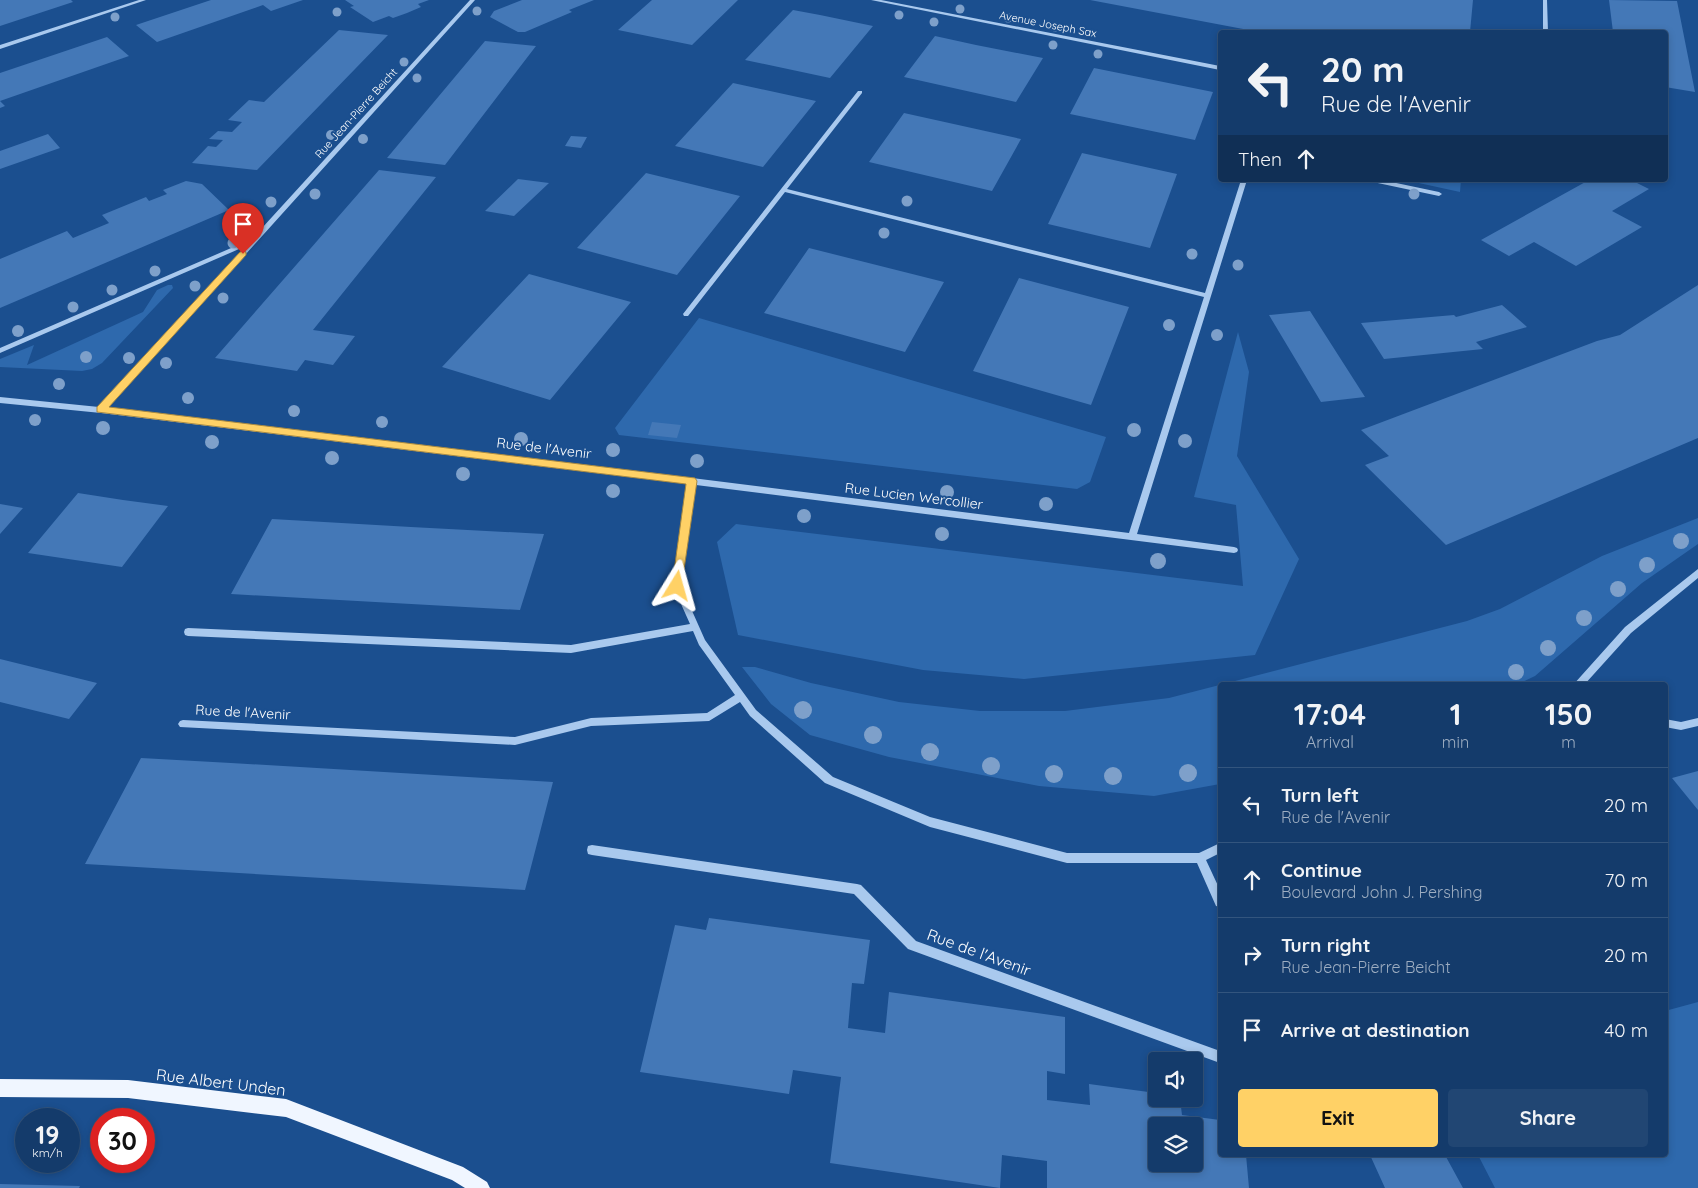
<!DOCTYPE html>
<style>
:root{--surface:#143b6b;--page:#214673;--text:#f1f3f6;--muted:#9dadc1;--line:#33557e;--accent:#ffd166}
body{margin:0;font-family:Quicksand,sans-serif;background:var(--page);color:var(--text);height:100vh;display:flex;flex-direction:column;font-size:19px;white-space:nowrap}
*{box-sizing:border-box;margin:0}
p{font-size:16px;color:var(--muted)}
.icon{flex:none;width:28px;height:28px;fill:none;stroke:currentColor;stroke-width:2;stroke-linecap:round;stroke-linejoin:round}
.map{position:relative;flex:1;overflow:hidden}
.sheet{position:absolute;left:1218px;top:682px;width:450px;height:475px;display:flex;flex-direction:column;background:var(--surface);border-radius:5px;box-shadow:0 2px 8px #0003,0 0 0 1px var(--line)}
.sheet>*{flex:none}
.hud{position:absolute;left:1218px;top:30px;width:450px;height:152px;border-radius:5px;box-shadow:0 2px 8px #0003,0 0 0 1px var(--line);background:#143b6b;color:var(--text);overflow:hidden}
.controls{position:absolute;left:1148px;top:1052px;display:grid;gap:10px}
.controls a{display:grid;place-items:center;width:55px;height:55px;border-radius:5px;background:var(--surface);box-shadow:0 2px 8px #0003,0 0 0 1px var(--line);font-size:25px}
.speed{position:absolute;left:15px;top:1108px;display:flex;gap:10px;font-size:25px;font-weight:700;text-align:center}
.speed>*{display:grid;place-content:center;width:65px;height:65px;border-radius:50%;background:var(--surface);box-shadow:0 2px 8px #0003,0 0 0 1px var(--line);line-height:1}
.speed small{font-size:12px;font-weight:400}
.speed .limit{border:8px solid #d22;background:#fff;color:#111}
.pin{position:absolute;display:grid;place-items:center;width:42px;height:42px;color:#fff;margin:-51px -21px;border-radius:50% 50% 50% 0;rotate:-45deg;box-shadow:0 0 5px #0007}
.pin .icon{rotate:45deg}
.me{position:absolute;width:55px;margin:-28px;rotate:8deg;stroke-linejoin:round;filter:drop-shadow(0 0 4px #0008)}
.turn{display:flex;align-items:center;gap:18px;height:105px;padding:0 20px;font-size:22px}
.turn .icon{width:65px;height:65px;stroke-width:2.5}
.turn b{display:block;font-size:35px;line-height:42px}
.then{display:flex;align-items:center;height:48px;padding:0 20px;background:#0003;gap:10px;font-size:19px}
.eta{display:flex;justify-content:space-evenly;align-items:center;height:85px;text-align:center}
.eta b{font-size:30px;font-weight:700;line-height:35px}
.cta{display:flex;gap:10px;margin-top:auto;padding:10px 20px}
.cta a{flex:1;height:58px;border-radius:5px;background:var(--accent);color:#111;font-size:20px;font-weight:700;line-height:58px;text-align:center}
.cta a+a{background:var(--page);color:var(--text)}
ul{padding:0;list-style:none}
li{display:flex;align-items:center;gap:15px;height:75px;padding:0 20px;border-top:1px solid var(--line)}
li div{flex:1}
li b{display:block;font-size:19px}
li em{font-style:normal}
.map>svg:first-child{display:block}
.green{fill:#2e69ad}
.building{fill:#4478b7;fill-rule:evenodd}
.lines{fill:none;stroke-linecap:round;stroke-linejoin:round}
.minor{fill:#a9c9ee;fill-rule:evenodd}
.major{fill:#f0f6ff;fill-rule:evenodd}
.tree{fill:#7ea0ca}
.route{fill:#ffd166;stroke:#a68842}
.labels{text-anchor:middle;stroke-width:4;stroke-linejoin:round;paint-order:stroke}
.far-street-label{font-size:11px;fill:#fff;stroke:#1b4f8f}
.street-label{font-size:14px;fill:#fff;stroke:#1b4f8f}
.near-street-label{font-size:16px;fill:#fff;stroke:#1b4f8f}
</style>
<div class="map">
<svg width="1698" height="1188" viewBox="0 0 1698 1188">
<rect width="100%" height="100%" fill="#1b4f8f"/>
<path class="green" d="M1405 180H1461L1460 192Z
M168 285H172L173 288 102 363 92 369 82 371 0 367V359L34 345 27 365 143 312 157 290Z
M699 318 1106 437 1090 482 1077 489 619 435 615 428Z
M1238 332 1249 372 1237 456 1299 559 1255 655 1024 679 923 670 738 635 717 542 736 524 1243 586 1236 505 1194 497Z
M1698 518V544L1642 583 1535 676 1516 685H1220V784L1154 796 1039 786 889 757 810 735 771 704 742 667H755L811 683 899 702 980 711H1065L1169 698 1467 621 1500 609 1602 556Z
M1698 1002V1188H1495L1478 1155H1665V1011Z"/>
<path class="building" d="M0 0H71L73 2 0 26Z
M211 0H303L271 11 263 5 157 42 136 25Z
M345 0H429L418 4 421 7 407 13 393 18 389 16 373 22 350 7 354 6Z
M522 0H594L569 10 572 12 525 32H518L490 17 494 11Z
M652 0H738L692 45 618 30Z
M1090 0H1473L1470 32H1259Z
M1609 0 1677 1 1695 92 1665 87V32H1613Z
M793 10 820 15 873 26 830 78 745 60Z
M339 30 388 35 257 170 192 163 208 146 216 147 223 140 209 139 218 131 232 132 242 122 228 120 249 100 264 102Z
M935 36 976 45 1043 58 1016 102 904 77Z
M107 37 129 56 0 101 5 106 0 108V73Z
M485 41 536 46 445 165 387 158Z
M1094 68 1213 92 1195 140 1070 114Z
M733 83 816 101 763 167 675 146Z
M904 113 1021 139 992 191 869 162Z
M48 134 60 148 0 169V151Z
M571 136 587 137 581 148 565 146Z
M1082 153 1177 174 1150 248 1048 224Z
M379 170 436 177 313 330 355 336 333 365 305 360 297 371 215 358Z
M646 173 740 196 677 275 577 248Z
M518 179 549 183 514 216 485 211Z
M1589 180H1631L1649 189 1612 211 1642 227 1576 266 1534 242 1509 256 1481 240Z
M186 181 202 184 229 210 0 308V259L67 231 73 238 109 223 102 215 146 197 149 201 167 194 163 190Z
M809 248 944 282 905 352 764 313Z
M529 274 631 302 550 400 442 367Z
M1019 278 1129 307 1091 405 973 371Z
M1698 285V438L1446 545 1365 465 1389 456 1361 430 1597 341 1620 335Z
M1502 305 1527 327 1476 342 1483 349 1384 359 1361 323 1454 315 1456 317Z
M1310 311 1365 397 1321 402 1269 315Z
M652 422 681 425 677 438 648 435Z
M78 493 123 500 168 506 122 567 28 553Z
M0 504 23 508 0 534Z
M272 519 411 527 544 534 520 610 231 594Z
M0 659 97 683 69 719 0 702Z
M141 758 231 763 553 782 525 890 85 864Z
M1698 771V810L1672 778Z
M709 918 870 940 864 984 852 983 848 1028 885 1033 889 992 1065 1017V1074L1047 1071V1100L1090 1105 1089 1084 1156 1093V1099H1180L1182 1115 1220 1120V1155H1246L1249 1188H1047V1161L1002 1155 1000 1188 830 1163 841 1077 793 1070 789 1094 640 1072 675 925 706 930ZM1156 1126H1194V1164H1156Z
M1370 1155H1445L1463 1188H1385Z
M0 1184 80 1186 79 1188H0Z"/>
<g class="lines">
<path class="minor" d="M139 0H146L0 49V45Z
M470 0H475L107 408 692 478 1129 533 1204 297 785 192 688 316H684L683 314 858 91H862V93L787 189 1205 293 1241 180H1247L1137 534 1234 547 1237 548 1238 550 1237 552 1234 553 696 485 681 586 705 640 756 710 833 777 930 817 1067 853H1199L1220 843V853L1206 860 1220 890V907L1216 906 1197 863H1067L930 827 825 783 750 716 740 702 709 721 591 726 515 745 180 727 178 724 180 721 183 720 515 737 591 718 707 713 735 695 699 645 693 631 571 653 188 636 185 635 184 632 185 629 188 628 571 645 690 624 673 586 688 484 101 413 0 403V397L99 407 246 246 0 353V348L252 239Z
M871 0H881L1220 66V70Z
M1543 0H1547L1548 32H1543Z
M1370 180H1382L1439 192 1442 194 1439 196 1373 182Z
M1698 569V578L1631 633 1584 685H1573L1625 627Z
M1698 718V726L1681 730 1665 727V719L1681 722Z
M592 845 857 884 861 885 916 941 1220 1051V1063L908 949 854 894 592 855 588 854 587 850 588 846Z"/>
<path class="major" d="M0 1079 128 1080 286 1099 463 1167 487 1182 490 1188H465L452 1180 286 1117 128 1098 0 1097Z"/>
</g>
<g class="tree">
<circle cx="960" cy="9" r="4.5"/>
<circle cx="477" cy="11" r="4.5"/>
<circle cx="337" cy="12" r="4.5"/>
<circle cx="899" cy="15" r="4.5"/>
<circle cx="115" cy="17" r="4.5"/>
<circle cx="1008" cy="18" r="4.5"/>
<circle cx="934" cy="22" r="4.5"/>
<circle cx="1055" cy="27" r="4.5"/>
<circle cx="1053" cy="45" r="4.5"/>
<circle cx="1098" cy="54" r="4.5"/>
<circle cx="404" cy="62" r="4.5"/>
<circle cx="417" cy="78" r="4.5"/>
<circle cx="331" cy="135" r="5"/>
<circle cx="363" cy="139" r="5"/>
<circle cx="315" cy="194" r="5.5"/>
<circle cx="1414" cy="194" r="5.5"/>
<circle cx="907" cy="201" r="5.5"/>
<circle cx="271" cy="202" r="5.5"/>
<circle cx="884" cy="233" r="5.5"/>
<circle cx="233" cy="243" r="5.5"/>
<circle cx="1192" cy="254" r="5.5"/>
<circle cx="1238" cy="265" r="5.5"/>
<circle cx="155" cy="271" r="5.5"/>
<circle cx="195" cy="286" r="5.5"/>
<circle cx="112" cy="290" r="5.5"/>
<circle cx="223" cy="298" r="5.5"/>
<circle cx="73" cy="307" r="5.5"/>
<circle cx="1169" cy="325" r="6"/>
<circle cx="18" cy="331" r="6"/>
<circle cx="1217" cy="335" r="6"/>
<circle cx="86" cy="357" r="6"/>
<circle cx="129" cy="358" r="6"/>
<circle cx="166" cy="363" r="6"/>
<circle cx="59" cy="384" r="6"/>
<circle cx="188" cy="398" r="6"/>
<circle cx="294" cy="411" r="6"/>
<circle cx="35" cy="420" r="6"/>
<circle cx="382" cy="422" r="6"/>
<circle cx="103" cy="428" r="7"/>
<circle cx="1134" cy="430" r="7"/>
<circle cx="521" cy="439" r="7"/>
<circle cx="1185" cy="441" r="7"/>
<circle cx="212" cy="442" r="7"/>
<circle cx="613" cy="450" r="7"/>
<circle cx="332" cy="458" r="7"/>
<circle cx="697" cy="461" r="7"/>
<circle cx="463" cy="474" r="7"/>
<circle cx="613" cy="491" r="7"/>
<circle cx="947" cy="492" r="7"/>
<circle cx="1046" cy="504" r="7"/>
<circle cx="804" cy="516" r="7"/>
<circle cx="942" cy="534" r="7"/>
<circle cx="1681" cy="541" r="8"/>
<circle cx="1158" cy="561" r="8"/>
<circle cx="1647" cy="565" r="8"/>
<circle cx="1618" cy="589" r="8"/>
<circle cx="1584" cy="618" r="8"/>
<circle cx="1548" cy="648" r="8"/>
<circle cx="1516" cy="672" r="8"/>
<circle cx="803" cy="710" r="9"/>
<circle cx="873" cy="735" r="9"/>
<circle cx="930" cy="752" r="9"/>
<circle cx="991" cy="766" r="9"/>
<circle cx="1188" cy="773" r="9"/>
<circle cx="1054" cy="774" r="9"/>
<circle cx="1113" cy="776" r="9"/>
</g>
<path class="route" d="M243 251 246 252V255L109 407 695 478 697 481 681 590H673L672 586 686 484 97 412V407L240 252Z"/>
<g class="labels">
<g class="far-street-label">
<text transform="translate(1048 24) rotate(11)" y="4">Avenue Joseph Sax</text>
<text transform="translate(356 113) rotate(-48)" y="4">Rue Jean-Pierre Beicht</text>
</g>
<g class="street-label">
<text transform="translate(544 448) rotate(7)" y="5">Rue de l'Avenir</text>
<text transform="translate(914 496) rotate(7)" y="5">Rue Lucien Wercollier</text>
<text transform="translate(243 712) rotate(3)" y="5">Rue de l'Avenir</text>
</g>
<g class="near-street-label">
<text transform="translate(979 952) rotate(20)" y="6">Rue de l'Avenir</text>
<text transform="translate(221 1082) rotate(7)" y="6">Rue Albert Unden</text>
</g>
</g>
</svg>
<div class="controls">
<a><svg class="icon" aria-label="sound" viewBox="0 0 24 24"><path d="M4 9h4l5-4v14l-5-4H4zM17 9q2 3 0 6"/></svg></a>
<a><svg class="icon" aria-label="layers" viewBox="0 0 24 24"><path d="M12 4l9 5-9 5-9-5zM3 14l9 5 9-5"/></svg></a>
</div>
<div class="speed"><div>19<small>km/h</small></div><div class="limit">30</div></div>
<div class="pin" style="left:243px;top:254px;background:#d93025"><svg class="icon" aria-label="arrive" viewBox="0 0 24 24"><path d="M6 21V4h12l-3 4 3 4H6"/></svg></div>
<svg class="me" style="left:677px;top:586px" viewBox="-20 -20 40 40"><path d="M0-17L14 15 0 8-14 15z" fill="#ffd166" stroke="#fff" stroke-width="4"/></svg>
<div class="hud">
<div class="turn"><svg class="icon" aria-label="left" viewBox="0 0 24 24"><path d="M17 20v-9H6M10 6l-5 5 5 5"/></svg><div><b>20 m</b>Rue de l'Avenir</div></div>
<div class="then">Then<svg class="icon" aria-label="ahead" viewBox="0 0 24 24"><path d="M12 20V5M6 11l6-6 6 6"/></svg></div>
</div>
<section class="sheet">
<div class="eta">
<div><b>17:04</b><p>Arrival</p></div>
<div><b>1</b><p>min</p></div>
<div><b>150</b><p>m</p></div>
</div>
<ul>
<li><svg class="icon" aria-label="left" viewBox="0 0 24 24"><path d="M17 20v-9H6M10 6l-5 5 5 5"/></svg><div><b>Turn left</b><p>Rue de l'Avenir</p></div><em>20 m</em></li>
<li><svg class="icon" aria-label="ahead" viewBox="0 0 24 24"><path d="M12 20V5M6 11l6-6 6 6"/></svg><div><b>Continue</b><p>Boulevard John J. Pershing</p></div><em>70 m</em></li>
<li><svg class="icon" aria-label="right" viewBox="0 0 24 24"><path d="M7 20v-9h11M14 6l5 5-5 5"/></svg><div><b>Turn right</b><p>Rue Jean-Pierre Beicht</p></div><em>20 m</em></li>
<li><svg class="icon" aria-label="arrive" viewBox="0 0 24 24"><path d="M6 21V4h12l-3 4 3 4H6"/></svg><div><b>Arrive at destination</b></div><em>40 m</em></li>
</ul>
<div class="cta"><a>Exit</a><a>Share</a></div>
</section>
</div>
